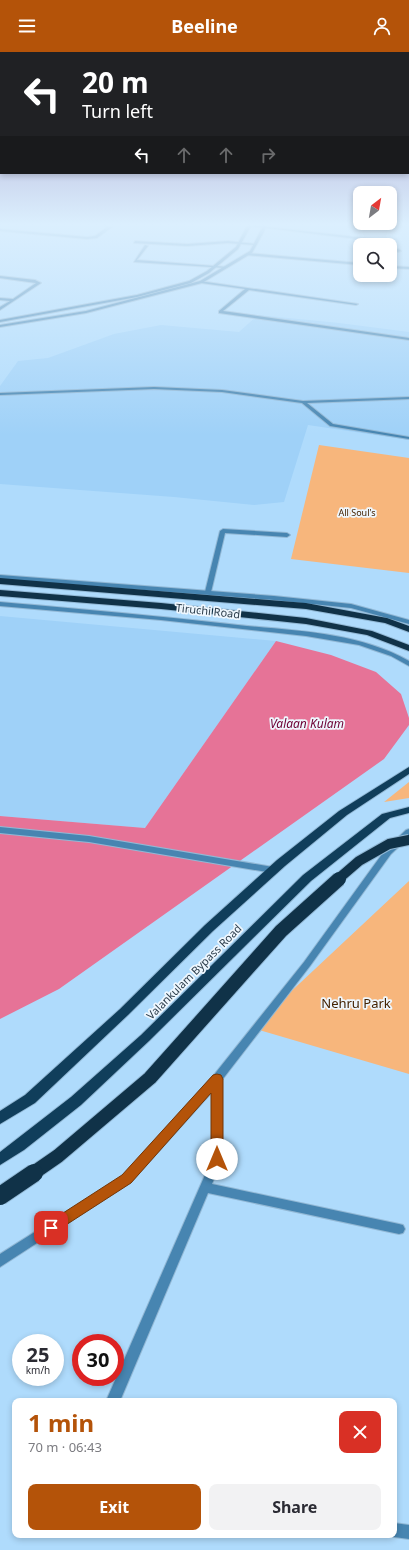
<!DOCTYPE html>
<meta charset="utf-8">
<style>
:root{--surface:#fff;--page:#f2f2f3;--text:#2b2b33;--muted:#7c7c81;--accent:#b45309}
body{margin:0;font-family:"Noto Sans",sans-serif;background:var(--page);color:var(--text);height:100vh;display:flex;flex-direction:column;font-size:15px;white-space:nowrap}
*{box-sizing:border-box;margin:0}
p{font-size:13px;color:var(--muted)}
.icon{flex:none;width:22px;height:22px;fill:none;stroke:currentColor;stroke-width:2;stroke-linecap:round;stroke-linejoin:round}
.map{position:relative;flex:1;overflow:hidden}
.details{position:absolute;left:12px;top:1346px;width:385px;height:140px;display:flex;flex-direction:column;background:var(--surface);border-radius:8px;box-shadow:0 2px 6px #0003}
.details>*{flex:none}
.top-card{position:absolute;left:0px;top:0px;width:409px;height:122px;box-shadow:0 2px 6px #0003;background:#202124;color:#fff;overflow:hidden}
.needle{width:26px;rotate:31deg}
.controls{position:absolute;left:353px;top:134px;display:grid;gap:8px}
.controls a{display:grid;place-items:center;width:44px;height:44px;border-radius:8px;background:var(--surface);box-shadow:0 2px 6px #0003;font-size:20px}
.speed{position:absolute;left:12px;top:1282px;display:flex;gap:8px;font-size:20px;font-weight:700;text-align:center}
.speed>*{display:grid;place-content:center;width:52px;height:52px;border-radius:50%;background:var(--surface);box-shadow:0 2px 6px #0003;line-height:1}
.speed small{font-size:10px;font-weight:400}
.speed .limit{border:6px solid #d22;background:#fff;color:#111}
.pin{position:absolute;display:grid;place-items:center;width:34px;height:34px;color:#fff;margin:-17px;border-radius:8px;box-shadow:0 2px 6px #0006}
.me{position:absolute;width:44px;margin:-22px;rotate:0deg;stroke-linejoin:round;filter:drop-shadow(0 0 3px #0008)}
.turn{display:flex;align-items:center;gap:14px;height:84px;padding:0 16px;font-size:18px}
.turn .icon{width:52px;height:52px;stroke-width:2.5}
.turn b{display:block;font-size:28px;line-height:34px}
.lanes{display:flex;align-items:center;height:38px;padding:0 16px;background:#0003;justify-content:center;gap:20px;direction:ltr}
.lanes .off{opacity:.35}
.round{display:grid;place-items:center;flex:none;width:42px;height:42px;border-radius:8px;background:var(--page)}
.head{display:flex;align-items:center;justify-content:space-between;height:68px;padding:0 16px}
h1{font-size:24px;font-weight:700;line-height:30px;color:var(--accent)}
.cta{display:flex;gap:8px;margin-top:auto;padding:8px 16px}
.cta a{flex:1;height:46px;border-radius:8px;background:var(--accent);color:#fff;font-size:16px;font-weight:700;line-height:46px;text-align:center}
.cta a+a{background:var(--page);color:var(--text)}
header{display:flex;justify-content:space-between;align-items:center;height:52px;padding:0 16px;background:var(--accent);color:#fff;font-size:18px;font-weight:700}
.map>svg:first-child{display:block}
.built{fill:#9fd1f8}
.green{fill:#f7b67c}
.water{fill:#e67397}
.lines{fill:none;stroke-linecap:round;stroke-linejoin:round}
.pedestrian-casing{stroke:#92b8d5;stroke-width:2}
.minor-casing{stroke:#92b8d5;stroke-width:2}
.tertiary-casing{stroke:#92b8d5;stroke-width:2}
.primary-casing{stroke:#92b8d5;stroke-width:2}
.trunk-casing{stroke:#92b8d5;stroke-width:2}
.pedestrian{fill:#4785b1;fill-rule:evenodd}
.minor{fill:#4785b1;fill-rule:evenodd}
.tertiary{fill:#4785b1;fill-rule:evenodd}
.primary{fill:#103e5b;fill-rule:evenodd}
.trunk{fill:#103248;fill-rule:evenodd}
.trunk-bridge-far2-casing{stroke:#92b8d5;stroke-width:12;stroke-linecap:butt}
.trunk-bridge-far1-casing{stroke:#92b8d5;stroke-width:16;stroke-linecap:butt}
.trunk-bridge-casing{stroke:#92b8d5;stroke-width:20;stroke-linecap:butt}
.trunk-bridge-far2{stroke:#103248;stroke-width:10}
.trunk-bridge-far1{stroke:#103248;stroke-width:14}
.trunk-bridge{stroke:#103248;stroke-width:18}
.route{fill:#b45309;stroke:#753606}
.labels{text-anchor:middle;stroke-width:3.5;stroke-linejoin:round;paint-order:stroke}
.far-park-label{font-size:9px;fill:#420;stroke:#eef7fe}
.street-label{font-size:11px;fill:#2c3d4b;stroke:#eef7fe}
.water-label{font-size:12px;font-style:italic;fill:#6d0034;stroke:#eef7fe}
.near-park-label{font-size:13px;fill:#420;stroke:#eef7fe}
</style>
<header><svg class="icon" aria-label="menu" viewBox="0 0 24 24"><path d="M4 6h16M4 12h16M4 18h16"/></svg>Beeline<svg class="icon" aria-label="person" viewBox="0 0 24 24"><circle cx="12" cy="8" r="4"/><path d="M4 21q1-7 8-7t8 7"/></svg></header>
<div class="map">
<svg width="409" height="1498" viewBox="0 0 409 1498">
<rect width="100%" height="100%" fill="#afdbfc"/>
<path class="built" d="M258 263 339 271 409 280V388L308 373 284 450 254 453 174 445 0 432V334L18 309 48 306 114 282 161 273 239 280Z
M0 564 276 589 145 776 0 764Z"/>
<path class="green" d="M319 393 409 406V521L291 507Z
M409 730V746L384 750Z
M409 829V1022L252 976Z"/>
<path class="water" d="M276 589 331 603 376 620 401 642 409 666V673L384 707 59 937 0 967V764L145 776Z"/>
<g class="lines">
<g class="pedestrian-casing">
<path id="pedestrian" d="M247 174H251L238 197 209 221 191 231 137 245 0 270V268L137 243 189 229 207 219 236 195Z"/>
</g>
<g class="minor-casing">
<path id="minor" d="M104 174 112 175 97 186 87 187 0 179V177L87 185 95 184 107 175Z
M250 174H258L375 187 387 193H382L374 189Z
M135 189 187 192 228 189 257 192 255 193 228 191 187 194 134 191Z
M145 193 148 194 137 208 228 215 226 216 134 210Z
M390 194 400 198 401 199 398 200 390 196Z
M247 201 360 211V213L246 203Z
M390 214 409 215V217L390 216Z
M0 224 35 228 41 231 0 258V255L10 249 0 248V246L13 247 36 231 0 226Z
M200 229 358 252 356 253 249 238 223 259 409 286V288L219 261V259L245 237 201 231Z
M154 335 222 338 303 349 409 345V347L307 351 333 372 409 385V387L330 374 302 351 222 340 154 337 0 343V341Z
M223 477 287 481 290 483 287 485 225 481 211 540 208 542 206 541 205 540 220 479Z
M0 775 89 784 273 815 277 818 273 821 89 790 0 781Z
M409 777V785L391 802 310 914 222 1028V1107L212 1132 399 1172 403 1173 405 1177 403 1181 399 1182 208 1141 120 1349H106L212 1107V1040L131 1130 0 1215V1202L123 1124 213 1024 304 910 385 798 406 778Z
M394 1471 409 1473V1487L394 1485 389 1483H394Z"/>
</g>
<g class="tertiary-casing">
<path id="tertiary" d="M263 174H267L252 201 202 231 86 261 0 275V273L86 259 200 229 250 199Z
M0 523 274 544 351 552 409 568V572L351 556 274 548 0 527Z
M0 550C80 557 159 564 238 573 296 579 358 580 409 609V614L391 604 359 593 306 584 161 568 0 554Z"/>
</g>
<g class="primary-casing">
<path id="primary" d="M409 715V722L347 763 285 814 213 879 128 963 35 1051 0 1072V1059L25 1043 120 957 205 873 277 808 339 759Z
M409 755V761L390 766 311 829 149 989 81 1053 24 1098 0 1113V1100L71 1045 141 983 303 823 382 762Z"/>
</g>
<g class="trunk-casing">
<path id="trunk" d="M0 526 306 551 387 566 409 574V580L385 571 306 557 0 532Z
M0 538 161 551 306 566 372 579 409 593V599L367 583 306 572 161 557 0 544Z"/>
</g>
<use href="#pedestrian" class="pedestrian"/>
<use href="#minor" class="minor"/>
<use href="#tertiary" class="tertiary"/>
<use href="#primary" class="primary"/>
<use href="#trunk" class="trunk"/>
<g class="trunk-bridge-far2-casing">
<path id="trunk-bridge-far2" d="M337 828 359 809 389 792 409 788"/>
</g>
<g class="trunk-bridge-far1-casing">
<path id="trunk-bridge-far1" d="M32 1122 58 1104 150 1026 281 879 339 827"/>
</g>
<g class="trunk-bridge-casing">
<path id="trunk-bridge" d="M0 1144 34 1121"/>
</g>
<use href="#trunk-bridge-far2" class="trunk-bridge-far2"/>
<use href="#trunk-bridge-far1" class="trunk-bridge-far1"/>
<use href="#trunk-bridge" class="trunk-bridge"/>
</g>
<linearGradient id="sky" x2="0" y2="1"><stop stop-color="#a79ac8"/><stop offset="0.45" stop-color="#dbeffe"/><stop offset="1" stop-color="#dbeffe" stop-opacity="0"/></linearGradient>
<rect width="409" height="383" fill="url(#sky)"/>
<path class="route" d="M217 1022 221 1023 223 1027V1107L222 1111 217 1112 213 1111 211 1107V1041L131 1131 55 1180 51 1182 46 1180 44 1176 46 1172 122 1123 213 1023Z"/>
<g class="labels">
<g class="far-park-label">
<text x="357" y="464">All Soul's</text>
</g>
<g class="street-label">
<text transform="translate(208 559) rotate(6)" y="4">Tiruchi Road</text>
<text transform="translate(194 920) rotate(-45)" y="4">Valankulam Bypass Road</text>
</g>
<g class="water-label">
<text x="307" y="676">Valaan Kulam</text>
</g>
<g class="near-park-label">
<text x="356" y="956">Nehru Park</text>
</g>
</g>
</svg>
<div class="controls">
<a><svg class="needle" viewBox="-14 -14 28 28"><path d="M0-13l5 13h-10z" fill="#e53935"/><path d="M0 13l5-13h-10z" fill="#7c7c81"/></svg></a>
<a><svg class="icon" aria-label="search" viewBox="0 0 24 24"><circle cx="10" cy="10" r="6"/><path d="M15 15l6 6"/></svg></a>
</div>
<div class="speed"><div>25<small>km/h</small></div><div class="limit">30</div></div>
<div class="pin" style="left:51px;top:1176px;background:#d93025"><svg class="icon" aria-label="arrive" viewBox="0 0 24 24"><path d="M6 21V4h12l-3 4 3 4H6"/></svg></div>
<svg class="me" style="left:217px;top:1107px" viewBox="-20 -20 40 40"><circle r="19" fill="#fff"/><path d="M0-13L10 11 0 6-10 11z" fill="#b45309"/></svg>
<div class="top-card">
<div class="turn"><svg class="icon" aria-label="left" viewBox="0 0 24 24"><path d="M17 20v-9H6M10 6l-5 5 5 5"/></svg><div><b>20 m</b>Turn left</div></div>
<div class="lanes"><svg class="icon" aria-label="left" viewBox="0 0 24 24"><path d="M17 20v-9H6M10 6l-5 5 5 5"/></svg><svg class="icon off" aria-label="ahead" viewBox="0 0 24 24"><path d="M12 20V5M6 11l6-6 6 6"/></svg><svg class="icon off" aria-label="ahead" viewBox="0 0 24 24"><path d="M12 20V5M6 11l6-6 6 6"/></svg><svg class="icon off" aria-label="right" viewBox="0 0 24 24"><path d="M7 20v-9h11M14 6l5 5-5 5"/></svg></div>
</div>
<section class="details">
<div class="head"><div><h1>1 min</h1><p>70 m · 06:43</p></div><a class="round" style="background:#d93025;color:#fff"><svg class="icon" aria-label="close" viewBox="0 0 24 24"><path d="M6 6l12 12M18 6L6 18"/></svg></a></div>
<div class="cta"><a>Exit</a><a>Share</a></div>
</section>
</div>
